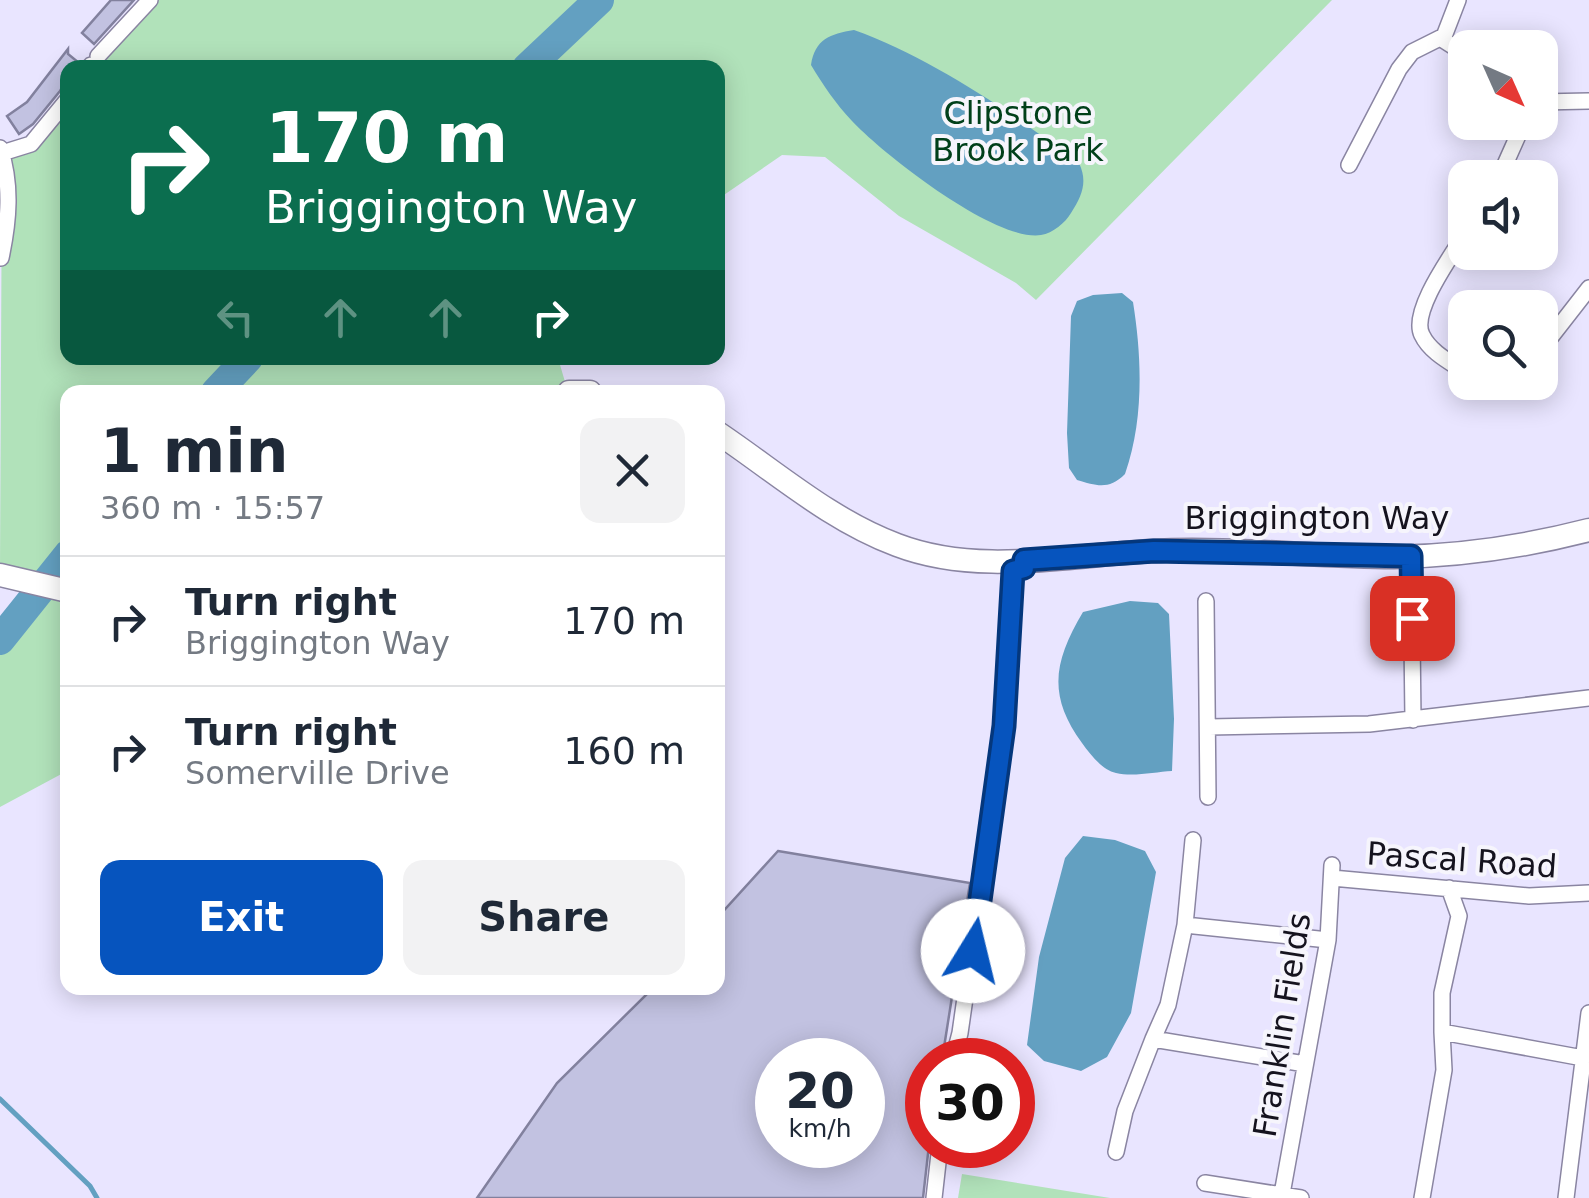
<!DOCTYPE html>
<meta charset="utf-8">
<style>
:root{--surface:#fff;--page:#f2f2f3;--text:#1f2937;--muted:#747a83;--line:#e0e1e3;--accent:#0654be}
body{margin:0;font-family:"DejaVu Sans",sans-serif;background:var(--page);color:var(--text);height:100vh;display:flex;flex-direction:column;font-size:38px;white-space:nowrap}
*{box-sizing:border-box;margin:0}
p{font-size:32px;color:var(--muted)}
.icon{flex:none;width:55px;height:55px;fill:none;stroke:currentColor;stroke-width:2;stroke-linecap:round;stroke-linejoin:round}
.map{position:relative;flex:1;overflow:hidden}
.sheet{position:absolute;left:60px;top:385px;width:665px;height:610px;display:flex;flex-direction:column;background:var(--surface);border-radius:20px;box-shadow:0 5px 25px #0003}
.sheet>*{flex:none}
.guide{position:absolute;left:60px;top:60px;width:665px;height:305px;border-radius:20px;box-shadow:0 5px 25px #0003;background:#0b6e4f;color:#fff;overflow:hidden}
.needle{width:65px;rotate:135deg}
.buttons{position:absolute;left:1448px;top:30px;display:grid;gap:20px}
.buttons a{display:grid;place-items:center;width:110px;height:110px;border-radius:20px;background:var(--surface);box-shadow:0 5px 25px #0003;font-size:50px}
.speed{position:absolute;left:755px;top:1038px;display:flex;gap:20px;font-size:50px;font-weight:700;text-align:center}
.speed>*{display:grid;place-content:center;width:130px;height:130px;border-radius:50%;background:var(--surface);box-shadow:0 5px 25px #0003;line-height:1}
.speed small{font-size:25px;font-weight:400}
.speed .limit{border:15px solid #d22;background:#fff;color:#111}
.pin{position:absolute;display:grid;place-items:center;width:85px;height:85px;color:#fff;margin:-42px;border-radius:20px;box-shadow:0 5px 15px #0006}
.me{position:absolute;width:110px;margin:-55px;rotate:9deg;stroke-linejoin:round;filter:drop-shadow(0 0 8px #0008)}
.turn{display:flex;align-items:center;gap:35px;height:210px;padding:0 40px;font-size:45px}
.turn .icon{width:130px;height:130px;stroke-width:2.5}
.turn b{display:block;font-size:70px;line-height:85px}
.lanes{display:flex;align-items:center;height:95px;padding:0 40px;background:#0003;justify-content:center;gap:50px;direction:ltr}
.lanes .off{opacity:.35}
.round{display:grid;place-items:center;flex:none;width:105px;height:105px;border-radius:20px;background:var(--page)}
.summary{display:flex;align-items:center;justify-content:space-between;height:170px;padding:0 40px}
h1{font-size:60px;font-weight:800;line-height:75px}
.button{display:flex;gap:20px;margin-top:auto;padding:20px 40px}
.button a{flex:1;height:115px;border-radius:20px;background:var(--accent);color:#fff;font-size:40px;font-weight:800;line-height:115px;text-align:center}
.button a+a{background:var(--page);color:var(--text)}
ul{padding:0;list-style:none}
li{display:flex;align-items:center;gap:30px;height:130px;padding:0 40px;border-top:2px solid var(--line)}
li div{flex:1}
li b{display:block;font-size:38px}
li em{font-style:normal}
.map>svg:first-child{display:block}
.green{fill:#b1e2ba}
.water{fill:#63a0c1}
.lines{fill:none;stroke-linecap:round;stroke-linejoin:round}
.stream{stroke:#63a0c1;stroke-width:5}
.river{stroke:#63a0c1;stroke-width:30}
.building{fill:#c2c2e1;stroke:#82819e;stroke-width:2.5;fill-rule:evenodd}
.street-casing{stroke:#8a85a2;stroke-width:18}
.secondary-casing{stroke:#8a85a2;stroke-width:25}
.street{stroke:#fff;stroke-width:15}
.secondary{stroke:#fff;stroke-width:22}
.route-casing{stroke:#04377c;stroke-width:25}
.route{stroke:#0654be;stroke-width:18}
.labels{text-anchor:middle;stroke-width:8;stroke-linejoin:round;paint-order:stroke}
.park-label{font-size:32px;fill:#01401a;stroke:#f6f5fc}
.street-label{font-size:32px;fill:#15131e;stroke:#f6f5fc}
</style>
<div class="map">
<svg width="1589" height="1198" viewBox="0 0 1589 1198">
<rect width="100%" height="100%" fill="#e9e5ff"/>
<path class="green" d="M150 0H1332L1036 300 1016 283 899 216 825 157 782 155 718 199V68H89Z
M67 99 68 358H558L568 392H68L67 771 0 807V624L31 590 0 568 2 153 27 147Z
M962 1174 1110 1198H958Z"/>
<path class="water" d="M854 30C932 58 1014 114 1079 163 1088 182 1082 196 1071 213 1065 223 1053 233 1041 235 995 242 883 154 852 121 836 104 823 85 811 65 815 39 830 34 854 30Z
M1122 293 1133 302C1142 358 1144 420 1125 474 1109 490 1097 486 1077 480L1069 468 1067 433 1071 316 1077 301 1093 295Z
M1130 601 1158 603 1169 614 1174 719 1172 771C1155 772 1133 777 1116 773 1102 770 1090 754 1082 743 1047 695 1054 661 1083 612Z
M1083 836 1115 840 1145 851 1156 872 1131 1013 1107 1057 1081 1071 1044 1061 1027 1045 1039 957 1065 858Z"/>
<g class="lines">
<path class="stream" d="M0 1099 90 1186 97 1198"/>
<path class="river" d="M527 68 599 0
M216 392 248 358
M0 640 68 555"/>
</g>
<path class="building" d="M111 0H134L94 44 82 33Z
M68 49V54L79 63 78 68H68V78L60 91 33 124 19 134 7 116 27 102Z
M778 851 970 883 942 1060H928L929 1145 923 1198H477L557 1083 653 988H718V917ZM778 1060H862V1145H778Z"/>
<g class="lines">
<g class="street-casing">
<path id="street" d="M1443 39 1458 0
M98 56 150 0
M89 68 91 65
M1540 102 1589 101
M0 148C12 185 9 220 1 258
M2 153 31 144 68 99
M1349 165 1399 69 1412 52 1440 38 1465 54
M1499 178 1524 122
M1465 234C1452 255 1410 312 1422 335 1430 352 1450 362 1465 372
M1540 351 1589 288
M1480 382 1497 389 1514 382
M1411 556 1413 720
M1206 601 1208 797
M1209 727 1369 724 1589 698
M1332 878 1529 896 1589 893
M1185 925 1193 840
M1442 1032V993L1459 916 1449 888
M953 1060 960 1033 1004 726 1013 571 1024 567V564
M1305 1064 1153 1039 1168 1005 1185 925 1328 940
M1116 1152 1125 1111 1153 1039
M1205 1183 1301 1198
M1282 1194 1328 940 1332 865
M934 1198 940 1145
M1422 1198 1444 1070 1442 1032 1583 1058
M1566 1198 1589 1013"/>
</g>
<g class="secondary-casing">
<path id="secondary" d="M569 392H590
M718 433C776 472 830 520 897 545 978 576 1068 555 1152 551 1232 547 1314 557 1394 557 1459 556 1527 546 1589 530
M0 575 68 591"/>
</g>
<use href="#street" class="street"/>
<use href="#secondary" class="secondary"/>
</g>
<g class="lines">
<g class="route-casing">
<path id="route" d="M973 951 1004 726 1013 571 1024 568V560L1154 551 1411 556 1412 618"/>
</g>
<use href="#route" class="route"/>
</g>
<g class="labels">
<g class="park-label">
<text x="1018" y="124">Clipstone<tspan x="1018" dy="37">Brook Park</tspan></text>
</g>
<g class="street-label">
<text x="1317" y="529">Briggington Way</text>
<text transform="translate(1462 860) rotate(4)" y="11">Pascal Road</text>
<text transform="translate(1282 1025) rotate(-81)" y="11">Franklin Fields</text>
</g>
</g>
</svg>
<div class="buttons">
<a><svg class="needle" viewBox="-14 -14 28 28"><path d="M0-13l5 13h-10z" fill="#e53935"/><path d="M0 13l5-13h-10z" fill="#747a83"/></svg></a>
<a><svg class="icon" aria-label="sound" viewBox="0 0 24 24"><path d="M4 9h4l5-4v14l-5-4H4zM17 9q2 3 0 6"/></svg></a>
<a><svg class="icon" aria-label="search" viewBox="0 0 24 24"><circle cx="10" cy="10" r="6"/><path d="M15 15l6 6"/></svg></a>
</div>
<div class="speed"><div>20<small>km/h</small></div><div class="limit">30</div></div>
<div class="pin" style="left:1412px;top:618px;background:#d93025"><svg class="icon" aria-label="arrive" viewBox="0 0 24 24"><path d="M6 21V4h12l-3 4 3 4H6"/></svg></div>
<svg class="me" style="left:973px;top:951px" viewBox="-20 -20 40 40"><circle r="19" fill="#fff"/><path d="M0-13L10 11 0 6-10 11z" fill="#0654be"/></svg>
<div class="guide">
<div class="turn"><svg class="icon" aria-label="right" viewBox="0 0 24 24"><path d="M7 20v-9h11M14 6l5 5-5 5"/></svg><div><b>170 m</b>Briggington Way</div></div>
<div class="lanes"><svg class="icon off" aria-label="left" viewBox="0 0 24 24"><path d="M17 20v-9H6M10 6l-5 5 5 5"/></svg><svg class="icon off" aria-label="ahead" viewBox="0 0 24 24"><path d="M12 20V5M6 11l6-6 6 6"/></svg><svg class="icon off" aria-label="ahead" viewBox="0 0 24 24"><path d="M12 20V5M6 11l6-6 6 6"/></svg><svg class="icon" aria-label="right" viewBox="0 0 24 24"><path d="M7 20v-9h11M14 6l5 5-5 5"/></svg></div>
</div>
<section class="sheet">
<div class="summary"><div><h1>1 min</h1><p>360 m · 15:57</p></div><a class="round"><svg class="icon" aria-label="close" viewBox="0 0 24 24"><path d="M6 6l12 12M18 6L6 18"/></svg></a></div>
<ul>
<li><svg class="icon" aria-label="right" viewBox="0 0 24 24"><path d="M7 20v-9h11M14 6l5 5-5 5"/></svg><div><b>Turn right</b><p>Briggington Way</p></div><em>170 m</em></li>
<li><svg class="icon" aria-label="right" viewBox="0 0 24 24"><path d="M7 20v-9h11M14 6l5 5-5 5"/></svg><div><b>Turn right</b><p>Somerville Drive</p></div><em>160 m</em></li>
</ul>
<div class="button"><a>Exit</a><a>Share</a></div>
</section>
</div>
